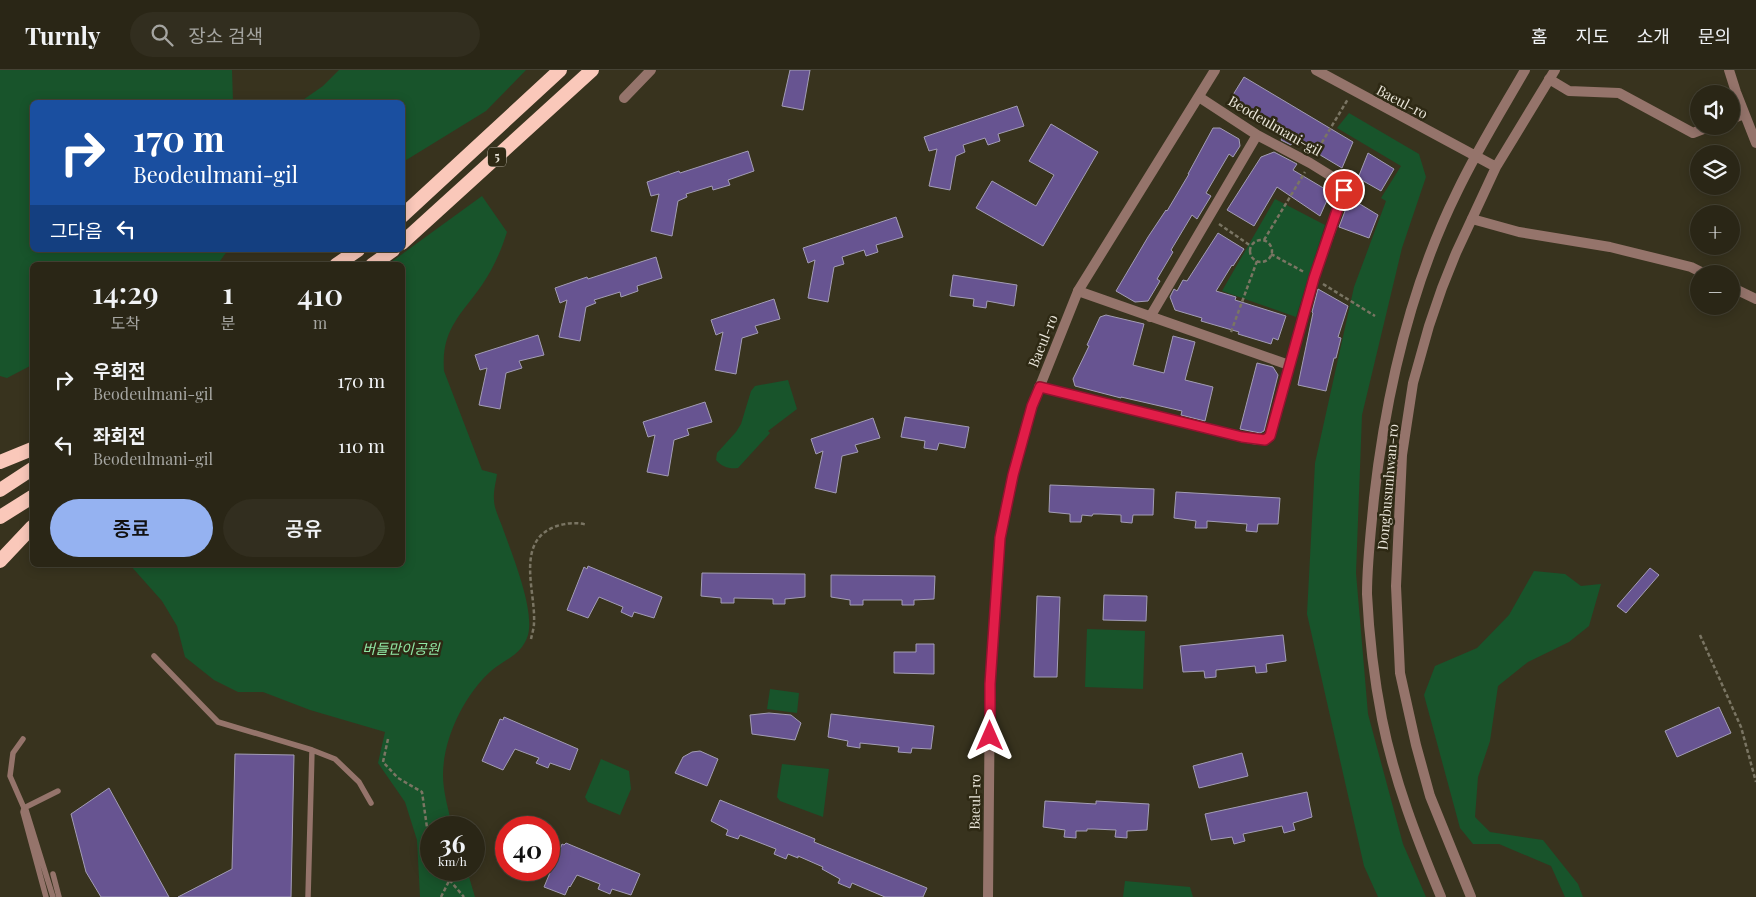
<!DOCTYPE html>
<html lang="ko">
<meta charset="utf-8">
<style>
:root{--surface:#2a2616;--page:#322e1f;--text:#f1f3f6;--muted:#a5a5a1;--line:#464335;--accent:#95b2f1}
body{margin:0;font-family:"Playfair Display","Noto Sans KR",serif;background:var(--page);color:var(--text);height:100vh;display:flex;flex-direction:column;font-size:19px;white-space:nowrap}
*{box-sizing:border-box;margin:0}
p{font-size:16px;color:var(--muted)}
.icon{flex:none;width:28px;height:28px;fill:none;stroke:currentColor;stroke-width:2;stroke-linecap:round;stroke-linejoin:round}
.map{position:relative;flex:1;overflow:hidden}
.details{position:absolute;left:30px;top:192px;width:375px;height:305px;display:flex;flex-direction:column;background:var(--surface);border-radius:8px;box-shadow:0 2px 12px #0003,0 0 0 1px var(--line)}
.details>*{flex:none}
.top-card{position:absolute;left:30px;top:30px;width:375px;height:152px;border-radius:8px;box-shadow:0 2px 12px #0003,0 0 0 1px var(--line);background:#1a4fa0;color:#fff;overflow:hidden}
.controls{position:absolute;left:1690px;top:15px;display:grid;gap:10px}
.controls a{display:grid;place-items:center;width:50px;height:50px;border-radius:50%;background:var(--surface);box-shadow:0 2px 12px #0003,0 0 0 1px var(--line);font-size:25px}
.speed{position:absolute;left:420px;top:746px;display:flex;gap:10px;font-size:25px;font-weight:700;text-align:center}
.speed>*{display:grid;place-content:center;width:65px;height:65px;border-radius:50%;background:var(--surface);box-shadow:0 2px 12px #0003,0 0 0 1px var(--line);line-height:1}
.speed small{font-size:12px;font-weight:400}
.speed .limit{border:8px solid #d22;background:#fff;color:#111}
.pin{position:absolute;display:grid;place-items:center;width:42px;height:42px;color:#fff;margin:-21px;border:2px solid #fff;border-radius:50%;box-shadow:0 1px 5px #0007}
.me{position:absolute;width:55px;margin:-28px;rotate:0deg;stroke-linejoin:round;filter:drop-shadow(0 0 4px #0008)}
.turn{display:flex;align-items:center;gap:18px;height:105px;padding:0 20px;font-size:22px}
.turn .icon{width:65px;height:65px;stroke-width:2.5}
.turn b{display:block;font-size:35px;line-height:42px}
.then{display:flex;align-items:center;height:48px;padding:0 20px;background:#0003;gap:10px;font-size:19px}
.eta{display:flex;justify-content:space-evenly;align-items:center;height:85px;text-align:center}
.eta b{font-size:30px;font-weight:600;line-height:35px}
.button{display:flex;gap:10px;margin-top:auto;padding:10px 20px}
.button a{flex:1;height:58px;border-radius:30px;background:var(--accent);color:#111;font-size:20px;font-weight:600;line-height:58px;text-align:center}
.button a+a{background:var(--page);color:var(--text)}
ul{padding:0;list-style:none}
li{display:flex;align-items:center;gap:15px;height:65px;padding:0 20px}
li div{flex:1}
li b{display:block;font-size:19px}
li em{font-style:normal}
header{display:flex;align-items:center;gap:30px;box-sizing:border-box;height:70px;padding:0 25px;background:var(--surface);border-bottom:1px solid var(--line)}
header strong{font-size:24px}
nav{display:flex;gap:28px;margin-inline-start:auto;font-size:18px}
.search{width:350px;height:45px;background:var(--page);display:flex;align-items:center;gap:12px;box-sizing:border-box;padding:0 18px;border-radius:28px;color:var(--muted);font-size:19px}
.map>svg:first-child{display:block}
.green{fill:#18542b}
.building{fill:#675491;stroke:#a39db5}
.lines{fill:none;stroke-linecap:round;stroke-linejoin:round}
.path{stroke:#7a7563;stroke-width:2.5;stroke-dasharray:4 2.5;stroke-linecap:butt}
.service{stroke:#95746b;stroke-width:5.5}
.minor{stroke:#95746b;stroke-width:10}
.tertiary{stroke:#95746b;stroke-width:10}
.trunk{stroke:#fac8ba;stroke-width:14}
.route-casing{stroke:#92132f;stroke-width:12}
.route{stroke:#e11d48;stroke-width:9}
.labels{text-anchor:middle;stroke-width:5;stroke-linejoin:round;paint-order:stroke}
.shield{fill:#2e2914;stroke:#b2ad9f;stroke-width:1}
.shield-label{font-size:12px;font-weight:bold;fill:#eae6da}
.street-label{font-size:14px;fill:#eae6da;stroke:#2e2914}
.park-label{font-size:14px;font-style:italic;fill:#91e8a5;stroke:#2e2914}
</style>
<header>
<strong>Turnly</strong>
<div class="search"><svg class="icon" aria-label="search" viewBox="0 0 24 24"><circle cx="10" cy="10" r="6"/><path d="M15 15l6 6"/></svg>장소 검색</div>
<nav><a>홈</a><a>지도</a><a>소개</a><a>문의</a></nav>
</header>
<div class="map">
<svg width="1756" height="827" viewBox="0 0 1756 827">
<rect width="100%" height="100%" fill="#38331e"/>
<path class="green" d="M0 0H232L233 32H32V180H228L217 195H32V295L7 308 0 306Z
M339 0H526L486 41 403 92 402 32H300L323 16Z
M1349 43 1419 84 1426 107 1402 178 1362 345 1356 503 1368 644 1403 774 1426 827H1378L1364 796 1307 544 1315 393 1354 217 1386 131 1381 128 1401 96 1337 58Z
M482 126 507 162C501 181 493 199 482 215 460 246 441 260 444 301L482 400 497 404C496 412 493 422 494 430 494 438 499 448 502 456 511 482 535 539 528 565 522 585 505 589 491 601 464 625 443 669 443 705 443 723 449 740 452 757L431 758V800H467L475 827H420L417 770 405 732 378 693 385 662 310 640 263 622H238L214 610 185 587 177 556 162 531 130 495H402V195H387Z
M1275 129 1325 155 1296 247 1222 221Z
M788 310 797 339 768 361 770 363 738 398C729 399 722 397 716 390L717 383 736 362 741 354 751 321 755 316Z
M1534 501 1565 504 1581 516 1601 514 1589 556 1569 572 1528 592 1498 616 1490 671 1478 707 1475 747 1490 762 1543 770 1578 814 1583 827H1565L1551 796 1499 774H1473L1460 758 1424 625 1435 596 1477 578 1509 545Z
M1087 559 1145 561 1143 619 1085 617Z
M770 619 799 623 797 643 767 639Z
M601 689 629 701 631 719 620 745 588 732 585 727Z
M782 694 829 699 823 747 780 731 777 727Z
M1125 811 1190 817 1193 827H1123Z"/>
<path class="building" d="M790 0H810L803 40 782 36Z
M1244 7 1353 72 1342 98 1295 70 1291 75 1281 70 1283 66 1232 32 1231 28Z
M1017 36 1024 56 998 64 1000 71 988 75 985 68 963 75 965 82 956 86 950 120 929 116 937 79 929 81 924 67Z
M1051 54 1098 82 1043 176 976 138 992 111 1036 136 1054 105 1029 91Z
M1213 58H1220L1239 69 1240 76 1233 87 1229 84 1206 123 1211 126 1197 149 1192 145 1171 180 1173 182 1157 209 1160 211 1148 231 1135 232 1116 221 1148 167 1166 140 1167 141 1189 104H1188Z
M748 81 754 101 728 110 730 115 713 120 712 116 686 124 687 127 678 131 672 166 651 161 659 124 651 126 647 112 679 101 680 103Z
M1274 82 1297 94 1293 100 1325 119 1328 128 1320 146 1277 117 1254 156 1227 140 1261 87Z
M1368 83 1394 99 1381 121 1358 108Z
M1350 128 1378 145 1369 168 1339 157Z
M896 147 903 167 876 175 878 182 866 186 864 180 842 187 844 194 834 197 828 232 808 228 815 190 808 193 803 178Z
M1218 163 1244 179 1233 196 1232 195 1216 221 1236 227 1235 230 1286 246 1278 270 1273 268 1271 274 1238 264 1239 262 1201 251 1202 248 1175 240 1170 227 1174 219 1177 221 1183 210 1187 211Z
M656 187 662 208 637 216 638 221 621 227 620 222 594 230 596 233 586 237 580 271 559 267 567 230 560 233 555 218 587 207 588 209Z
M953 205 1017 215 1014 236 987 231 986 238 973 236 974 229 950 226Z
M1318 219 1348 236 1338 267 1341 268 1336 288H1334L1326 321 1298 315 1313 243 1312 242Z
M774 229 780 249 755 256 758 263 742 268 736 304 715 300 723 262 716 265 711 250Z
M1106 245 1144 254 1133 295 1164 303 1173 266 1195 272 1185 310 1213 317 1205 351 1181 345 1182 341 1121 327V328L1075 316 1073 309 1089 276 1087 275 1100 247Z
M538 265 544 285 519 291 522 298 506 303 500 339 479 335 487 298 480 300 475 285Z
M1257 293 1273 297 1278 305 1264 361 1260 363 1240 359Z
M705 332 712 352 687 359 689 365 674 370 668 406 647 402 655 365 648 367 643 352Z
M905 347 969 357 965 378 939 373 937 380 924 378 925 371 901 367Z
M873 348 880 368 855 375 858 382 842 386 836 423 815 418 823 381 816 384 811 369Z
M1050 415 1154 419 1153 445H1133L1132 453 1121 452V445L1100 444H1093L1092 446 1082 445 1081 452H1070V444L1049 442Z
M1176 422 1280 428 1278 454H1258L1257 462 1246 461 1247 454 1207 451V458H1195L1196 451 1174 448Z
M588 496 662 527 654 548 634 542 632 547 621 542 623 537 599 527 588 548 567 540 584 497 587 499Z
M1650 498 1659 505 1626 543 1617 536Z
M702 503 805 504V527L785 529V534H773V529L734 528V533H721V528L701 526Z
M831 505 935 506 934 529 914 530V535H902V530H863V535H850V530L831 527Z
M1104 525 1147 526 1146 551 1103 550Z
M1037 526 1060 527 1057 607H1034Z
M1283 565 1286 591 1266 594 1267 602 1256 603 1255 596 1226 599 1216 600V607L1205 608 1204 601 1183 602 1180 576Z
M916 574H934V604L894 603V582H916Z
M1719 637 1731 663 1677 687 1665 661Z
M769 643 791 645 801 653 795 670 752 664 750 645Z
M831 644 934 656 931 679 912 678 911 683 898 682 899 677 880 675 860 673V678L847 676 848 671 828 667Z
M504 647 578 679 570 700 550 693 548 698 536 693 539 688 515 679 503 700 482 691 500 649 503 650Z
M700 681 718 689 707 716 675 703 683 687 692 682Z
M1242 683 1248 706 1199 718 1193 696Z
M235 684 294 685 291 827H178L232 799Z
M109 718 169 827H101L86 802 71 744Z
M1307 722 1312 747 1293 753 1295 760 1284 763 1282 756 1243 764 1245 771 1234 774 1232 767 1211 770 1205 744Z
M720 730 815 769 814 772 927 818 923 827H885L852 813 850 818 838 813 840 809 822 799 823 797 798 786V788L788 784 786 789 774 784 776 779 740 765 738 769 726 765 728 760 711 751Z
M1045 731 1096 734V731L1149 734 1147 760 1127 761V768L1115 767 1116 760 1094 759H1087V761H1076V768L1064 767 1065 760 1043 757Z
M566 773 640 804 631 825 612 819 610 824 598 819 600 814 577 805 570 817 569 816 565 825 544 817 562 774 564 775Z"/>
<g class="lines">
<path class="path" d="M1315 84 1348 29
M1219 154 1251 176
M1264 170 1305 102
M1250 181a11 11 0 1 1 22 0a11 11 0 1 1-22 0Z
M1271 184 1304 202
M1323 214 1375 246
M1231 262 1257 191
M1700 565 1741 657 1756 712
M531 569C532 564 534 558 534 553 536 522 514 470 557 456 566 453 578 452 587 455
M388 669 383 692 398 708 422 722 431 786
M441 800 464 827
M441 827 449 811"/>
<path class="service" d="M154 586 218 652 312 680 335 689 359 712 371 733
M23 669 13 683 10 706 24 738 58 721
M53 804 59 827
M46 827 23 742 24 738 26 740 53 827
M308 827 312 680"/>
<path class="minor" d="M1729 0 1736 22 1756 73
M1549 9 1569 21 1619 23 1693 63 1711 56
M624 28 651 0
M1731 49 1744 44
M1472 149 1519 162 1610 177 1691 197 1705 204
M1731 217 1756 229
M1078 221 1289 295
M1150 247 1257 65
M1039 317 1243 367C1252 369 1262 373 1270 366L1314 208 1345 120 1344 114 1310 93 1257 65 1199 27"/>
<path class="tertiary" d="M1316 0 1496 97
M988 827 990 614 1000 468 1013 405 1032 336 1078 221 1215 0
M1441 827C1417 769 1394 710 1382 649 1374 608 1369 565 1367 524 1367 492 1371 460 1374 428 1386 323 1410 217 1457 122 1477 80 1502 40 1525 0
M1471 827 1430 726 1416 675 1400 603 1396 516 1402 385 1413 313 1429 256 1442 218 1456 183 1496 97 1555 0"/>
<path class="trunk" d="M402 146 560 0
M402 173 592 0
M336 195 358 180
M372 195 393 180
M0 392 32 379
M0 420 32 399
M0 447 32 427
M0 491 32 457"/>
</g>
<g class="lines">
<g class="route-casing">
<path id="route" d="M990 666V614L1000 468 1013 405 1032 336 1040 317 1242 367 1265 370 1270 366 1314 208 1344 120"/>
</g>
<use href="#route" class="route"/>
</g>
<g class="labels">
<rect class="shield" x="488" y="77.5" width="18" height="19" rx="4"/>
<g class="shield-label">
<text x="497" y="91">5</text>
</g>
<g class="street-label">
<text transform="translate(1402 32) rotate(28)" y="5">Baeul-ro</text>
<text transform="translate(1275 56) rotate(30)" y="5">Beodeulmani-gil</text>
<text transform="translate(1043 271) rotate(-68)" y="5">Baeul-ro</text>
<text transform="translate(1388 417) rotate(-85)" y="5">Dongbusunhwan-ro</text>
<text transform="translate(975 732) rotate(-89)" y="5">Baeul-ro</text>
</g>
<g class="park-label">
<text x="401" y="584">버들만이공원</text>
</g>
</g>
</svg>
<div class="controls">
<a><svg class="icon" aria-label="sound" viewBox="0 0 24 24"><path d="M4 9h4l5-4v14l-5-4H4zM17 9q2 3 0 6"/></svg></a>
<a><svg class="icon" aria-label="layers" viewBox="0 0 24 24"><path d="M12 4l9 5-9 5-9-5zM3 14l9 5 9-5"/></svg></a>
<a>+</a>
<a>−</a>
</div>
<div class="speed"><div>36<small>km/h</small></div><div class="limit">40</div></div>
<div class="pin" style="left:1344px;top:120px;background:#d93025"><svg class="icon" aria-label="arrive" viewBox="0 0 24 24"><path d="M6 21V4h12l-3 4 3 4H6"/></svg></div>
<svg class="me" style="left:990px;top:666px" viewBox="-20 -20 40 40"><path d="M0-17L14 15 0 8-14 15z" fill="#e11d48" stroke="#fff" stroke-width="4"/></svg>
<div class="top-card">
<div class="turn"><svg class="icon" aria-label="right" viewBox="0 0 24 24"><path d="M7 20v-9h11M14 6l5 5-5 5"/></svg><div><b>170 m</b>Beodeulmani-gil</div></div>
<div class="then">그다음<svg class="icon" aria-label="left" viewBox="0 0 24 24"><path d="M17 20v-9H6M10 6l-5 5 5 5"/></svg></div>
</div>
<section class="details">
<div class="eta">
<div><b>14:29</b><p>도착</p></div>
<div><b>1</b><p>분</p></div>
<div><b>410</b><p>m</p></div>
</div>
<ul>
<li><svg class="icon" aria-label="right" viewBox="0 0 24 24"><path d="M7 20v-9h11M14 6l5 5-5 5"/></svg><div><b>우회전</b><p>Beodeulmani-gil</p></div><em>170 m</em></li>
<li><svg class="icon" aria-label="left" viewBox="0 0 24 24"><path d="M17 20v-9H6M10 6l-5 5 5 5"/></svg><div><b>좌회전</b><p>Beodeulmani-gil</p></div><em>110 m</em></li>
</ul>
<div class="button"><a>종료</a><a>공유</a></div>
</section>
</div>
